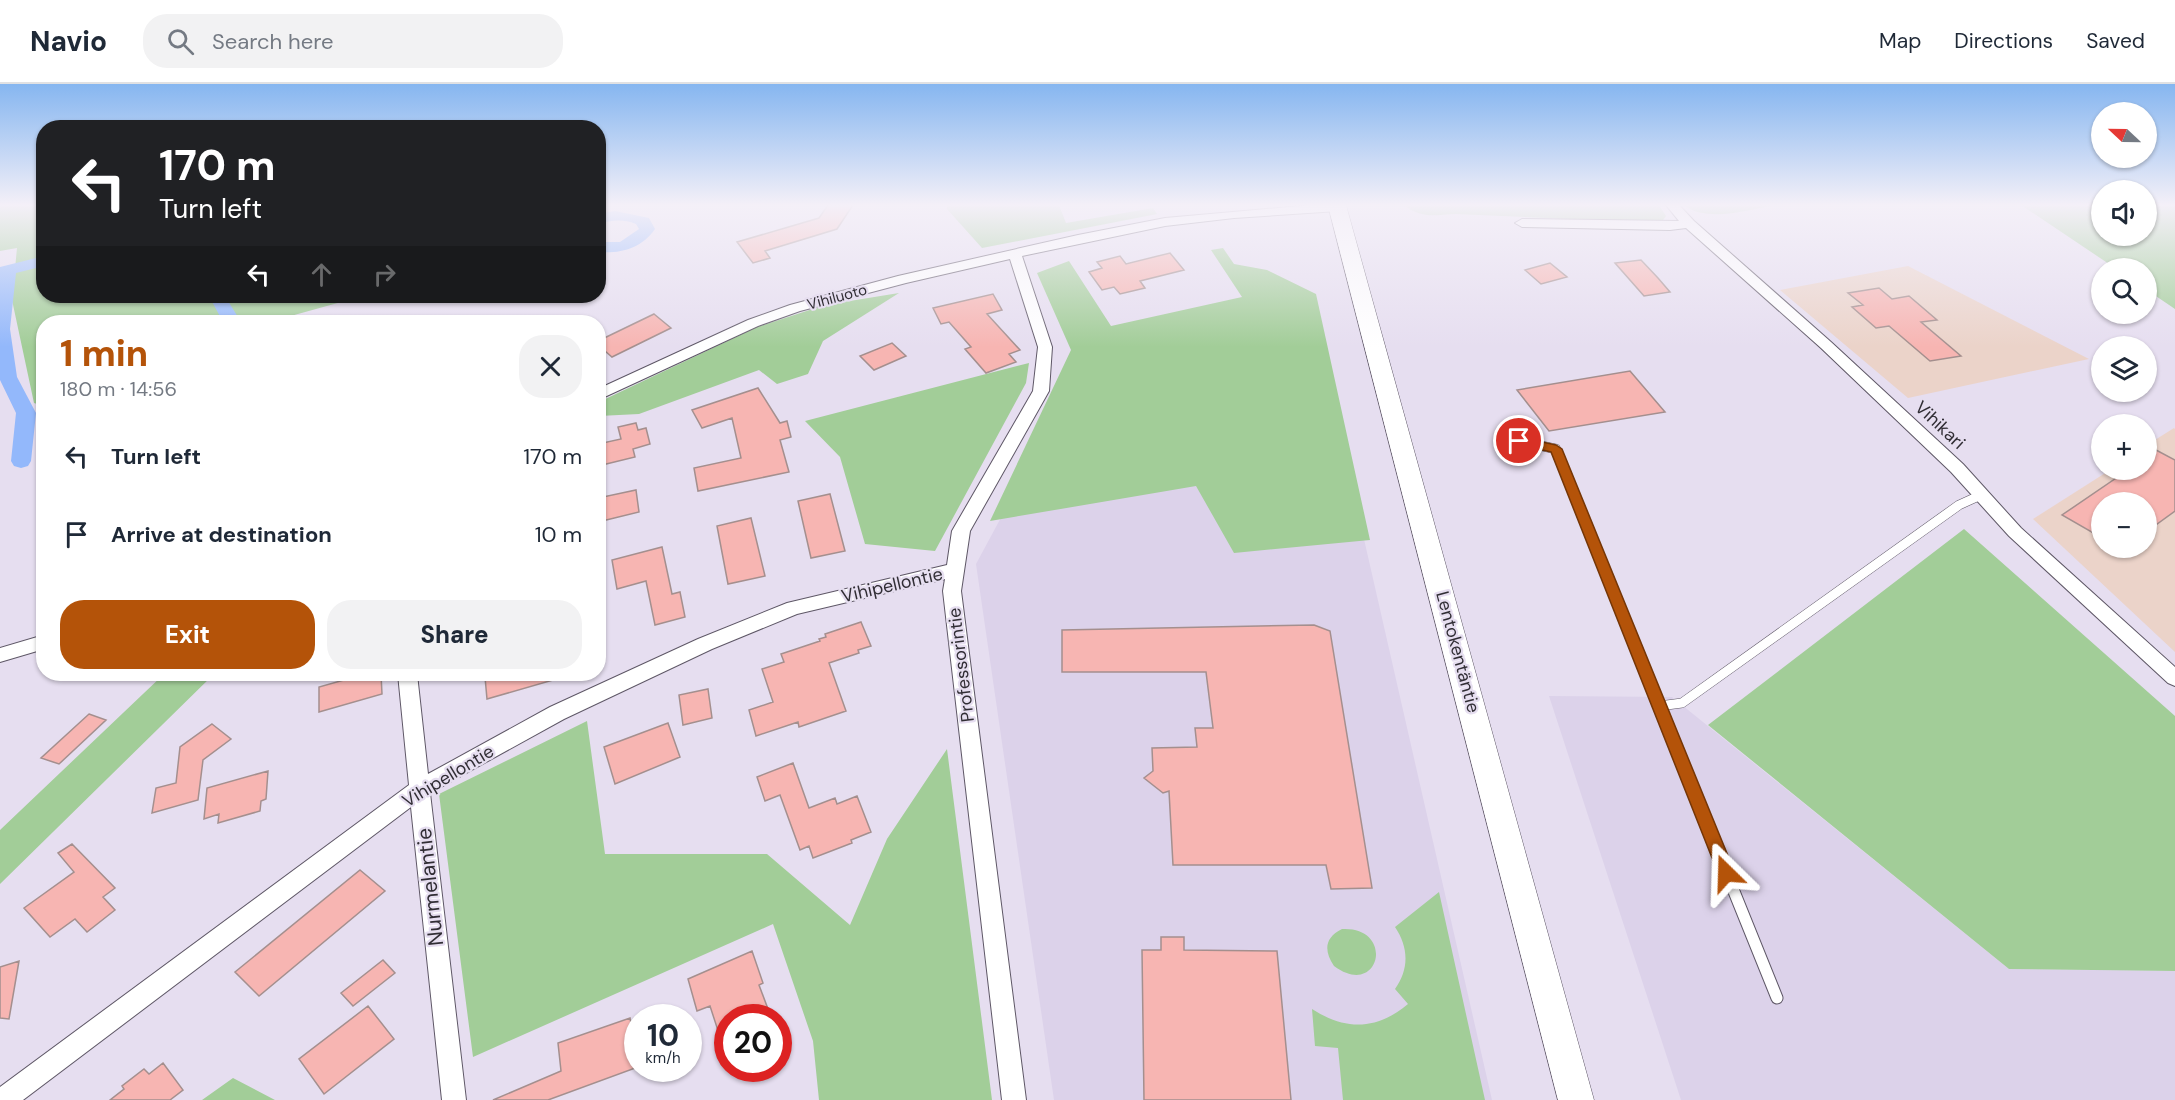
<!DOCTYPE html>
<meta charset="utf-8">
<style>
:root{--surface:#fff;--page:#f2f2f3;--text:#1f2937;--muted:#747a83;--line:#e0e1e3;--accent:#b45309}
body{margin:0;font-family:"DM Sans",sans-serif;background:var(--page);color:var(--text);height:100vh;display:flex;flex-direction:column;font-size:22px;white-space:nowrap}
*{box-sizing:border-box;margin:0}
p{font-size:20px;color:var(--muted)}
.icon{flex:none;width:33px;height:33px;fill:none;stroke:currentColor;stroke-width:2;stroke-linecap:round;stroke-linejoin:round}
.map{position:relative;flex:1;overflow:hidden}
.sheet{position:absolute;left:36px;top:231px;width:570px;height:366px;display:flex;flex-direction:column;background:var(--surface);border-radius:24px;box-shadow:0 2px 4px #0004}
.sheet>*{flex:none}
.banner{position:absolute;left:36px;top:36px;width:570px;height:183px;border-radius:24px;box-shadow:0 2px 4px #0004;background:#202124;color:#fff;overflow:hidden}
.needle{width:39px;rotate:292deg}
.buttons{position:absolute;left:2091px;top:18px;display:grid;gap:12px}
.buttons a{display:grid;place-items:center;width:66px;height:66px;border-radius:50%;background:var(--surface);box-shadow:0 2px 4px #0004;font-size:30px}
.speed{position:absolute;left:624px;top:920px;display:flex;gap:12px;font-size:30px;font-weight:700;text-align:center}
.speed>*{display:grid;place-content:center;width:78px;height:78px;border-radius:50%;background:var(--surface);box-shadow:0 2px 4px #0004;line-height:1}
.speed small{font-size:15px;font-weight:400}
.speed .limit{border:9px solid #d22;background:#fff;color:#111}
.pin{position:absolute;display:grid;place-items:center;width:51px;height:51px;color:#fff;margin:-26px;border:3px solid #fff;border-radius:50%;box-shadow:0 2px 6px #0007}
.me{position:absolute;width:66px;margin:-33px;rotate:338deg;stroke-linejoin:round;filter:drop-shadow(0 0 4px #0008)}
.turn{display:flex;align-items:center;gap:21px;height:126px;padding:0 24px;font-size:27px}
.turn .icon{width:78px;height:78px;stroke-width:2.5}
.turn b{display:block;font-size:42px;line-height:51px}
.lanes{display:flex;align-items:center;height:57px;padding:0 24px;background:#0003;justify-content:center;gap:30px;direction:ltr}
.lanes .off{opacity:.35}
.round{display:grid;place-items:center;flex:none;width:63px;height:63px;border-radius:24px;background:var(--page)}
.headline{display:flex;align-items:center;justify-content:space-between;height:102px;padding:0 24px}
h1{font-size:36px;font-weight:800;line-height:45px;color:var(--accent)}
.button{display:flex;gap:12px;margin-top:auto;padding:12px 24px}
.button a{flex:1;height:69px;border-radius:24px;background:var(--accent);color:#fff;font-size:24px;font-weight:800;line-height:69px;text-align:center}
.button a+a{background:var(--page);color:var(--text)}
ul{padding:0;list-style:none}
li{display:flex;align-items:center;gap:18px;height:78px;padding:0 24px}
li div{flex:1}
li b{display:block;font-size:22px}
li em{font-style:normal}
header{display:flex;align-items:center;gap:36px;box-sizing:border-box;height:84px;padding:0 30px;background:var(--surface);border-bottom:2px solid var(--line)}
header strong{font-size:28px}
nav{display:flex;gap:33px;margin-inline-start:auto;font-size:21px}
.search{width:420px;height:54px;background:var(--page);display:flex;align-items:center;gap:15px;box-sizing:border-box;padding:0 21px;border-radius:24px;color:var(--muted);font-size:22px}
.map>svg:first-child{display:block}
.commercial{fill:#ebd3c9;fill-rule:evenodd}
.built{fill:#dcd2ea}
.green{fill:#a2cd98}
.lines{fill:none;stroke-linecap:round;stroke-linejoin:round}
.canal{fill:#93b8fb;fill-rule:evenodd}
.building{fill:#f7b5b2;stroke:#a48f8e;stroke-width:1.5}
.service-far1-casing{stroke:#5e5766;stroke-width:10}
.service-casing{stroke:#5e5766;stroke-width:13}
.minor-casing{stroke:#5e5766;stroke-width:2}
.secondary-casing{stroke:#5e5766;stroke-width:1}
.service-far1{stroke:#fff;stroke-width:9}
.service{stroke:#fff;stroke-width:11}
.minor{fill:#fff;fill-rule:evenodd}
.secondary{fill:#fff;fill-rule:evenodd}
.route{fill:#b45309;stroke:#753606;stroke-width:1.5}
.labels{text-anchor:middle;stroke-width:4.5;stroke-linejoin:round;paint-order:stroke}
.far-street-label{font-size:15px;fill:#312e35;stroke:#e6def0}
.street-label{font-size:18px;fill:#312e35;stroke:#e6def0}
.near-street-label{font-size:21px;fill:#312e35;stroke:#e6def0}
</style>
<header>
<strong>Navio</strong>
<div class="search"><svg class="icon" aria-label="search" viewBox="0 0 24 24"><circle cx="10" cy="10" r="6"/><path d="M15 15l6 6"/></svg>Search here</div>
<nav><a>Map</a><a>Directions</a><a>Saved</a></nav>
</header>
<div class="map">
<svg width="2175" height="1016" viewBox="0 0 2175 1016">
<rect width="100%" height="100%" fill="#e6def0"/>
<path class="commercial" d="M1908 182 2089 275 1908 314 1780 206Z
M2174 344 2175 345V568L2033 435 2110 386H2146L2147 361ZM2102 418H2146V464H2102Z"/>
<path class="built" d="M1180 360 1361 442 1492 1016H1054L976 480 1018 402Z
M1549 612 1672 613 2009 885 2175 887V1016H1681Z"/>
<path class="green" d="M0 121H43L44 212H363L269 238H44L43 322 34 319 12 216 17 164 0 167Z
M947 121H1059L1066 139 1153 124 1157 130 982 164 947 125Z
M1403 121H1659L1666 132 1663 136 1638 138 1456 130C1432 131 1424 135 1403 121Z
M1683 121H1776C1747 126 1708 139 1683 121Z
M2021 121H2101L2102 152H2146L2147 121H2175V225L2147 206 2146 184H2115Z
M1223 164 1234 180 1267 186 1316 210 1370 456 1234 469 1196 402 990 437 1071 266 1037 189 1069 177 1111 242 1242 213 1211 166Z
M899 209 823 257 808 290 777 300 759 286 639 330 599 332V318L757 243 825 221Z
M1029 279 1026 299 935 467 865 460 840 373 805 337Z
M1964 445 2175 632V887L2009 885 1708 641Z
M164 590H214L0 800V746Z
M587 637 605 770H767L850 841 887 755 947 665 992 1016H819L813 957 773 840 473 973 439 710Z
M1439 808 1485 1016H1343L1338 964 1315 962 1312 925C1346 947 1377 946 1408 920L1395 905C1409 885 1409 864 1395 843Z
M1342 845C1396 842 1380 916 1334 882 1324 867 1324 854 1342 845Z
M233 994 275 1016H202Z"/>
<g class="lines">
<path class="canal" d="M615 127 649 134 655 145C642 164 621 170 598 168V158H620L639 145 636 140C623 135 612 136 598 140V130Z
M44 172V182L16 189 10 245 17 293 36 329 31 377 28 382 21 384 14 382 11 377 16 329 0 296V183Z
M209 212H225L241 238H223Z"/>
</g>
<path class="building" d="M828 121H853L837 145 765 167 770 174 753 179 737 158 819 134Z
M1170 169 1184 186 1140 197 1145 204 1120 210 1114 203 1102 206 1089 188 1102 184 1097 178 1120 172 1126 180Z
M1641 176 1658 194 1670 208 1644 212 1615 179Z
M1550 179 1567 193 1541 200 1525 186Z
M1879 204 1892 215 1909 212 1937 236 1921 238 1961 272 1930 277 1889 242 1876 244 1852 223 1863 221 1848 209Z
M993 210 1002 226 987 230 1020 266 1009 270 1016 278 986 289 965 265 971 263 949 238 941 240 933 224Z
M654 230 671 244 612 273 598 261V257Z
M892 259 906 272 874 286 860 272Z
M1630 287 1665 328 1549 347 1517 306Z
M758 304 780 339 787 337 791 353 780 356 789 388 698 407 694 384 741 374 732 334 702 344 692 326Z
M636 339 638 346 646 344 650 360 633 365 635 373 598 382V360L621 355 618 343Z
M2156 366 2175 376V427L2146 448V418H2102V454L2062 431 2128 386H2146V373Z
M636 406 639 428 598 438V414Z
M830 410 845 467 811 474 798 417Z
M751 434 765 492 728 500 717 442Z
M662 463 672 510 680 508 685 533 655 541 646 497 617 505 612 476Z
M861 538 871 562 858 566 859 569 829 579 846 627 799 643 798 638 756 652 749 626 773 618 762 585 784 578 781 570 820 557 819 555 826 553 825 550Z
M1314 541 1330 547 1372 804 1331 805 1326 781H1173L1169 707 1163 709 1144 694 1153 687 1152 664 1197 663 1195 644H1213L1206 588H1062V546Z
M365 590H381L382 610 319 628V603Z
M496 590H559L560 594 487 615 485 593Z
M708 605 712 634 683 641 679 611Z
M89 630 106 636 59 680 41 674Z
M668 639 680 673 615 700 604 663Z
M212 640 231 655 203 676 198 716 152 729 156 704 176 699 180 663Z
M793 679 809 724 835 714 837 720 857 712 871 748 851 756 852 759 813 774 809 762 800 766 780 711 765 717 757 693Z
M268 687 266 715 261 717 260 727 218 739 219 730 204 735 207 704Z
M72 760 115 804 103 813 115 826 87 848 75 835 50 853 24 824 74 788 58 769Z
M360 786 385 807 259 912 235 888Z
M1161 853H1184V866L1277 867 1291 1016H1144L1142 866H1161Z
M752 867 763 899 759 901 771 933H728V965H724L710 922 697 927 688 895Z
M383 876 395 889 353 922 341 909Z
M19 877 9 935 0 934V883Z
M368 922 394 955 324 1010 299 975Z
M630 934 634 956 638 955V983L548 1016H493L561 987 558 959Z
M163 979 183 1006 170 1016H110L124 1005 122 1002 144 985 149 990Z"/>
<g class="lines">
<g class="service-far1-casing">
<path id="service-far1" d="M1519 357 1556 365 1659 622
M1671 651 1659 622 1682 619 1959 421 1981 411"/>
</g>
<g class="service-casing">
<path id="service" d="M1670 649 1777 914"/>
</g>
<g class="minor-casing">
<path id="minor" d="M1312 121H1343L1344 123 1338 127 1234 134 1165 142 1022 172 1052 263 1049 307 970 447 961 507 1026 1016H1002L943 507 945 495 797 530 712 565 564 635 430 709 466 1016H442L411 723 23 1016H0V1003L409 701 398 590H417L428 690 550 623 698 555 787 519 947 481 952 447 1033 307 1038 263 1010 175 906 199 800 227 758 242 598 316V305L748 236 790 221 898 192 1078 151 1165 134Z
M1666 121H1679L1694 137 1831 258 1963 380 2021 444 2175 583V602L2168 599 2009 452 1951 388 1821 264 1686 144 1670 146 1522 143 1515 139 1522 135 1679 137Z
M44 551V565L0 578V564Z"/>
</g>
<g class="secondary-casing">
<path id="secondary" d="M1328 121H1346L1594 1016H1558Z"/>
</g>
<use href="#service-far1" class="service-far1"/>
<use href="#service" class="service"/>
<use href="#minor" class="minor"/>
<use href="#secondary" class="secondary"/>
</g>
<linearGradient id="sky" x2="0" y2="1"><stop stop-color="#86b6f0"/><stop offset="0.46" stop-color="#f4f0f8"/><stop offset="1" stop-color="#f4f0f8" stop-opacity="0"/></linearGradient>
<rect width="2175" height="263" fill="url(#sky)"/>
<path class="route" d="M1519 353 1556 361 1562 365 1735 789 1732 794 1726 796 1721 794 1718 789 1551 368 1515 360V355Z"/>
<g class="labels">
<g class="far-street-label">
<text transform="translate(837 213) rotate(-15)" y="5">Vihiluoto</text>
</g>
<g class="street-label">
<text transform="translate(1940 341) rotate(43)" y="6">Vihikari</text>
<text transform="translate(892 501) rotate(-13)" y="6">Vihipellontie</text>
<text transform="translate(1458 568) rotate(75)" y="6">Lentokentäntie</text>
<text transform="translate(961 581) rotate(-97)" y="6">Professorintie</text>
<text transform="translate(448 692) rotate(-31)" y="6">Vihipellontie</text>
</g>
<g class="near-street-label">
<text transform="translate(430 803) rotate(-96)" y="7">Nurmelantie</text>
</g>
</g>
</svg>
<div class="buttons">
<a><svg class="needle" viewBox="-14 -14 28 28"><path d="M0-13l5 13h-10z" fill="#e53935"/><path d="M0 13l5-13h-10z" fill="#747a83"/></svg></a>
<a><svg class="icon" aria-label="sound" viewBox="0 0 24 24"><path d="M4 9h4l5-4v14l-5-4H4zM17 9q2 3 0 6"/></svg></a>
<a><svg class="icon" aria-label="search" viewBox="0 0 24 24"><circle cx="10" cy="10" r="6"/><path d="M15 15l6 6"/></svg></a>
<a><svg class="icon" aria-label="layers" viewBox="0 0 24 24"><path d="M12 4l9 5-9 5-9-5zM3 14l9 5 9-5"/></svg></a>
<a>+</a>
<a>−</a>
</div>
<div class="speed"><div>10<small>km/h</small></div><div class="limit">20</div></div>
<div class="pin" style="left:1519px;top:357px;background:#d93025"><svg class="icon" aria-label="arrive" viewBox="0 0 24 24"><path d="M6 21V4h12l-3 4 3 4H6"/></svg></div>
<svg class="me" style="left:1726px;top:789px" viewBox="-20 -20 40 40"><path d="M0-17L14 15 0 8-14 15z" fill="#b45309" stroke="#fff" stroke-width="4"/></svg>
<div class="banner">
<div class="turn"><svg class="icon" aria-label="left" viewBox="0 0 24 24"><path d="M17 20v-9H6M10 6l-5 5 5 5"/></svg><div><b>170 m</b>Turn left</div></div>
<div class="lanes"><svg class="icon" aria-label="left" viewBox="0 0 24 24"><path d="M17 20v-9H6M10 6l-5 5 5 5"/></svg><svg class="icon off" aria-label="ahead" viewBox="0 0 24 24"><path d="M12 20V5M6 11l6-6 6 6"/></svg><svg class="icon off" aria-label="right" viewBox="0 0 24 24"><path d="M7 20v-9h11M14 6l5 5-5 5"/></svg></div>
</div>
<section class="sheet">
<div class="headline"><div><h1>1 min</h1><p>180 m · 14:56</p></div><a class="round"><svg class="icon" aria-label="close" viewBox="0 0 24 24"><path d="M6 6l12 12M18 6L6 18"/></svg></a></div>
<ul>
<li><svg class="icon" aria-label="left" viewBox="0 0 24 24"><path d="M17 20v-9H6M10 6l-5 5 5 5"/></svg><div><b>Turn left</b></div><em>170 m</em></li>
<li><svg class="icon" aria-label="arrive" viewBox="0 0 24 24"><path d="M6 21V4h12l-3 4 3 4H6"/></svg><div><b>Arrive at destination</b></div><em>10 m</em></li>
</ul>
<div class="button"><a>Exit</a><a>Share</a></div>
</section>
</div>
